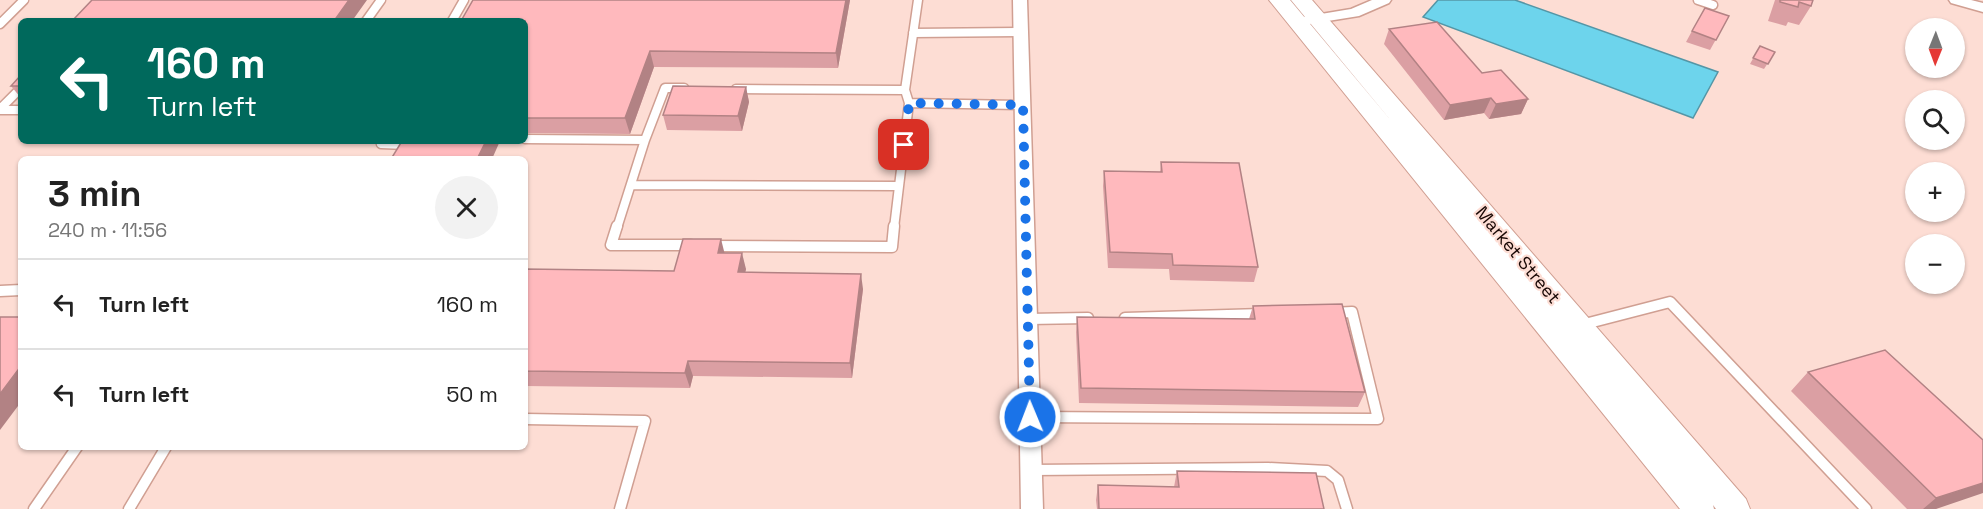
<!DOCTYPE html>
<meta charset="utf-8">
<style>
:root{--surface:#fff;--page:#f2f2f2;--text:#222;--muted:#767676;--line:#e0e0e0}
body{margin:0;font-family:"Space Grotesk",sans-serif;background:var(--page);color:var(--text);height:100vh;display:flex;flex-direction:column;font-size:22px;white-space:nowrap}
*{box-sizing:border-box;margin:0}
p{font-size:20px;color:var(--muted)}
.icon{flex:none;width:33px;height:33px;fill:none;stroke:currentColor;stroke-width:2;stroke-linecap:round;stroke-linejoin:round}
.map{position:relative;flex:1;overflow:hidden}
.details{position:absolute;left:18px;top:156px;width:510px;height:294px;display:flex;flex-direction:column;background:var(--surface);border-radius:9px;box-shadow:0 2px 4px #0004}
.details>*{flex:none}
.banner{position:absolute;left:18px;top:18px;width:510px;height:126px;border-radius:9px;box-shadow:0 2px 4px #0004;background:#00695c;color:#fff;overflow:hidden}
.needle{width:39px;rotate:181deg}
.tools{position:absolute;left:1905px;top:18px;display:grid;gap:12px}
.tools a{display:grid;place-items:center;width:60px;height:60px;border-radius:50%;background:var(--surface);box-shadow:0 2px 4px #0004;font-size:30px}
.pin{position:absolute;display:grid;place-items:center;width:51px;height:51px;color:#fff;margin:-26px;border-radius:12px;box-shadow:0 3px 9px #0006}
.me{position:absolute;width:66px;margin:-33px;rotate:359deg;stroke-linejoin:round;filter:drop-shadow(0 0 4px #0008)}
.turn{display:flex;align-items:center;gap:21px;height:126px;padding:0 30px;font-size:27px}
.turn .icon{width:78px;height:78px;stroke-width:2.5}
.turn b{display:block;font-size:42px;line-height:51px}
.round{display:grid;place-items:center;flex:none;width:63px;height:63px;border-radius:32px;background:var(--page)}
.headline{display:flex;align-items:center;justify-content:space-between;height:102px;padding:0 30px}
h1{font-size:36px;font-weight:800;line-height:45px}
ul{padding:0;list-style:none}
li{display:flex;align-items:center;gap:18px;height:90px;padding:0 30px;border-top:2px solid var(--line)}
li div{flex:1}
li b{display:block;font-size:22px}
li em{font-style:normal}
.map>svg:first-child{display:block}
.water{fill:#6dd4ec;stroke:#5496a6;stroke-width:1.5}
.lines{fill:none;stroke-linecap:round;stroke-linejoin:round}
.lane-far1-casing{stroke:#d09f92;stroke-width:11}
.lane-casing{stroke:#d09f92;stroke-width:13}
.street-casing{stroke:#d09f92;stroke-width:3}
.secondary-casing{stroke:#d09f92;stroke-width:2}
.lane-far1{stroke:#fff;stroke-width:8}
.lane{stroke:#fff;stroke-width:10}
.street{fill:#fff;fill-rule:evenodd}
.secondary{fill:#fff;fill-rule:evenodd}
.wall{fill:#db9fa3}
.shaded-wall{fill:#b28284}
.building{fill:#ffb9bd;stroke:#b28284;stroke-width:1.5}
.route{stroke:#1a73e8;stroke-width:10;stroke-dasharray:0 18}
.labels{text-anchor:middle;stroke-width:4.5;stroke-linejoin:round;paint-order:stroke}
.street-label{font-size:18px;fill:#180704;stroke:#fdddd4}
</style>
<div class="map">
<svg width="1983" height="509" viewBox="0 0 1983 509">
<rect width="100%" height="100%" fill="#fdddd4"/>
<path class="water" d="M1438 0H1515L1718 72 1693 118 1423 17Z"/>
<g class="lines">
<g class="lane-far1-casing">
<path id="lane-far1" d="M918 0 905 90 909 103 1023 105
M1698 0 1713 5
M366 21 381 0
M452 21 464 0
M0 24 24 0
M913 33 1021 32
M736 89 905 90
M0 109 21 88
M0 110H21
M525 139 645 140 665 88H684
M383 141 381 144 407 145 399 159
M631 185 899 186
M617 228 645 140
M894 228 909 103"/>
</g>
<g class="lane-casing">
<path id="lane" d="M617 226 611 245H691
M711 246 892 247 894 226
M0 291 21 290
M1125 318 1262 314
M1028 319 1088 318
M1581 325 1670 302 1866 509
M1030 417 1378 419 1352 312 1332 313
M525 419 645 421 620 509
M1031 470 1268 468 1327 471 1338 480 1347 509
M34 509 77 447
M129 509 166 447"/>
</g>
<g class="street-casing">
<path id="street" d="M1013 0H1027L1043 509H1021Z
M1372 0H1391L1389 3 1359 16 1303 25 1296 21 1303 17 1351 9Z
M1949 0H1971L1983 3V12L1951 3Z"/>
</g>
<g class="secondary-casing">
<path id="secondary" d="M1269 0H1290L1393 123 1291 0H1312L1746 499 1750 509H1716L1713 505 1714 509H1680Z"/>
</g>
<use href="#lane-far1" class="lane-far1"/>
<use href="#lane" class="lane"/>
<use href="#street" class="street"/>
<use href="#secondary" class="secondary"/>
</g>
<path class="wall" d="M473 0H850L838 68 654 67 630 134 525 133V21Z
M1775 0H1813L1811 6 1799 25 1788 22 1786 26 1768 21Z
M1729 16 1710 50 1686 42 1692 31Z
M1389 29 1482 73 1528 99 1521 114 1489 119 1484 113 1444 120 1384 44Z
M1760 46 1775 52 1764 69 1750 64Z
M21 75V98L11 86Z
M746 87 749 102 742 131 667 130 663 115Z
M1161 162 1258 267 1254 282 1170 280 1169 269 1108 268 1103 186 1104 171 1160 172Z
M725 253 746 269 745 272 863 289 852 378 693 376 690 388 525 386V269L674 271Z
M1253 306 1365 392 1358 407 1079 403 1076 332 1077 317 1249 319Z
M1808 372 1983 440 1936 509H1907L1791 391Z
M1177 471 1324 509H1097L1096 500 1098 485 1174 487Z"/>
<path class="shaded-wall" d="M349 0H367L352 21H334Z
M846 0H850L838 68 836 53Z
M650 51 654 67 630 134 625 118Z
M746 87 749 102 742 131 738 116Z
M1491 98 1484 113 1444 120 1450 105Z
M1528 99 1521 114 1489 119 1496 104Z
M486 141H500L492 159H477Z
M721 239 725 255 718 253Z
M742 253 746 269 742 288 738 272Z
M861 274 863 289 852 378 850 363Z
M688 361 693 376 690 388 685 373Z
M21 366V402L0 430V394Z
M1983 483V493L1936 509H1923L1936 498Z"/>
<path class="building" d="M92 0H349L334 21H72Z
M473 0H846L836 53 650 51 625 118H525V21H461Z
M1780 0H1813L1811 6 1799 2 1798 7 1780 2Z
M1705 8 1729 16 1716 40 1692 31Z
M1437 22 1482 73 1501 70 1528 99 1496 104 1491 98 1450 105 1389 29Z
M1760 46 1775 52 1768 64 1753 58Z
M21 75V86H11Z
M673 86 746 87 738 116 663 115Z
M402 141H486L477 159H391Z
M1161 162 1239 163 1258 267 1173 265 1172 254 1110 252 1104 171 1162 172Z
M683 239H721L718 253H742L738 272 861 274 850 363 688 361 685 373 525 371V269L674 271Z
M1342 304 1365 392 1081 388 1077 317 1255 319 1253 306Z
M0 317H21V328L20 330H21V366L0 394Z
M1885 350 1983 440V483L1936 498 1808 372Z
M1177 471 1316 473 1324 509H1099L1098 485 1179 487Z"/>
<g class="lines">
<path class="route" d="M904 145 909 103 1023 105 1030 417"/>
</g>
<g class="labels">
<g class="street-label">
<text transform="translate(1518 255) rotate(50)" y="6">Market Street</text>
</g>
</g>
</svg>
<div class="tools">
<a><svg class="needle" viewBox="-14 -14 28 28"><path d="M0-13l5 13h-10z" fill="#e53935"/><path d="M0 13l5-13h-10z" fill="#767676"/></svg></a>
<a><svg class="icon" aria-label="search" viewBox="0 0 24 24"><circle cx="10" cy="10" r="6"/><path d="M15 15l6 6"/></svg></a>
<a>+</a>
<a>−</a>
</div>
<div class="pin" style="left:904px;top:145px;background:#d93025"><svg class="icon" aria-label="arrive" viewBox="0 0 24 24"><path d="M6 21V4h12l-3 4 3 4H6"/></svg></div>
<svg class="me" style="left:1030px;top:417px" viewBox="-20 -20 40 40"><circle r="17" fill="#1a73e8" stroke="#fff" stroke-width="3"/><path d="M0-11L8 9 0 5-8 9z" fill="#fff"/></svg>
<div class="banner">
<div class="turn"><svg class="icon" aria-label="left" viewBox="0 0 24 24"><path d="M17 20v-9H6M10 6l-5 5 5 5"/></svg><div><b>160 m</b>Turn left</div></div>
</div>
<section class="details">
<div class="headline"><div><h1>3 min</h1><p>240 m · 11:56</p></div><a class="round"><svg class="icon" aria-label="close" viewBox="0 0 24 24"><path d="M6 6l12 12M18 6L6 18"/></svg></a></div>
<ul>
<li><svg class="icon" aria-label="left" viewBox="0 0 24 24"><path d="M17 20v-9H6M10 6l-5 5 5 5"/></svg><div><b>Turn left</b></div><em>160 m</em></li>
<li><svg class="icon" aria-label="left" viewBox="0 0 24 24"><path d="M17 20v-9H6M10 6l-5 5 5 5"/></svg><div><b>Turn left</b></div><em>50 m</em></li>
</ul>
</section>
</div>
